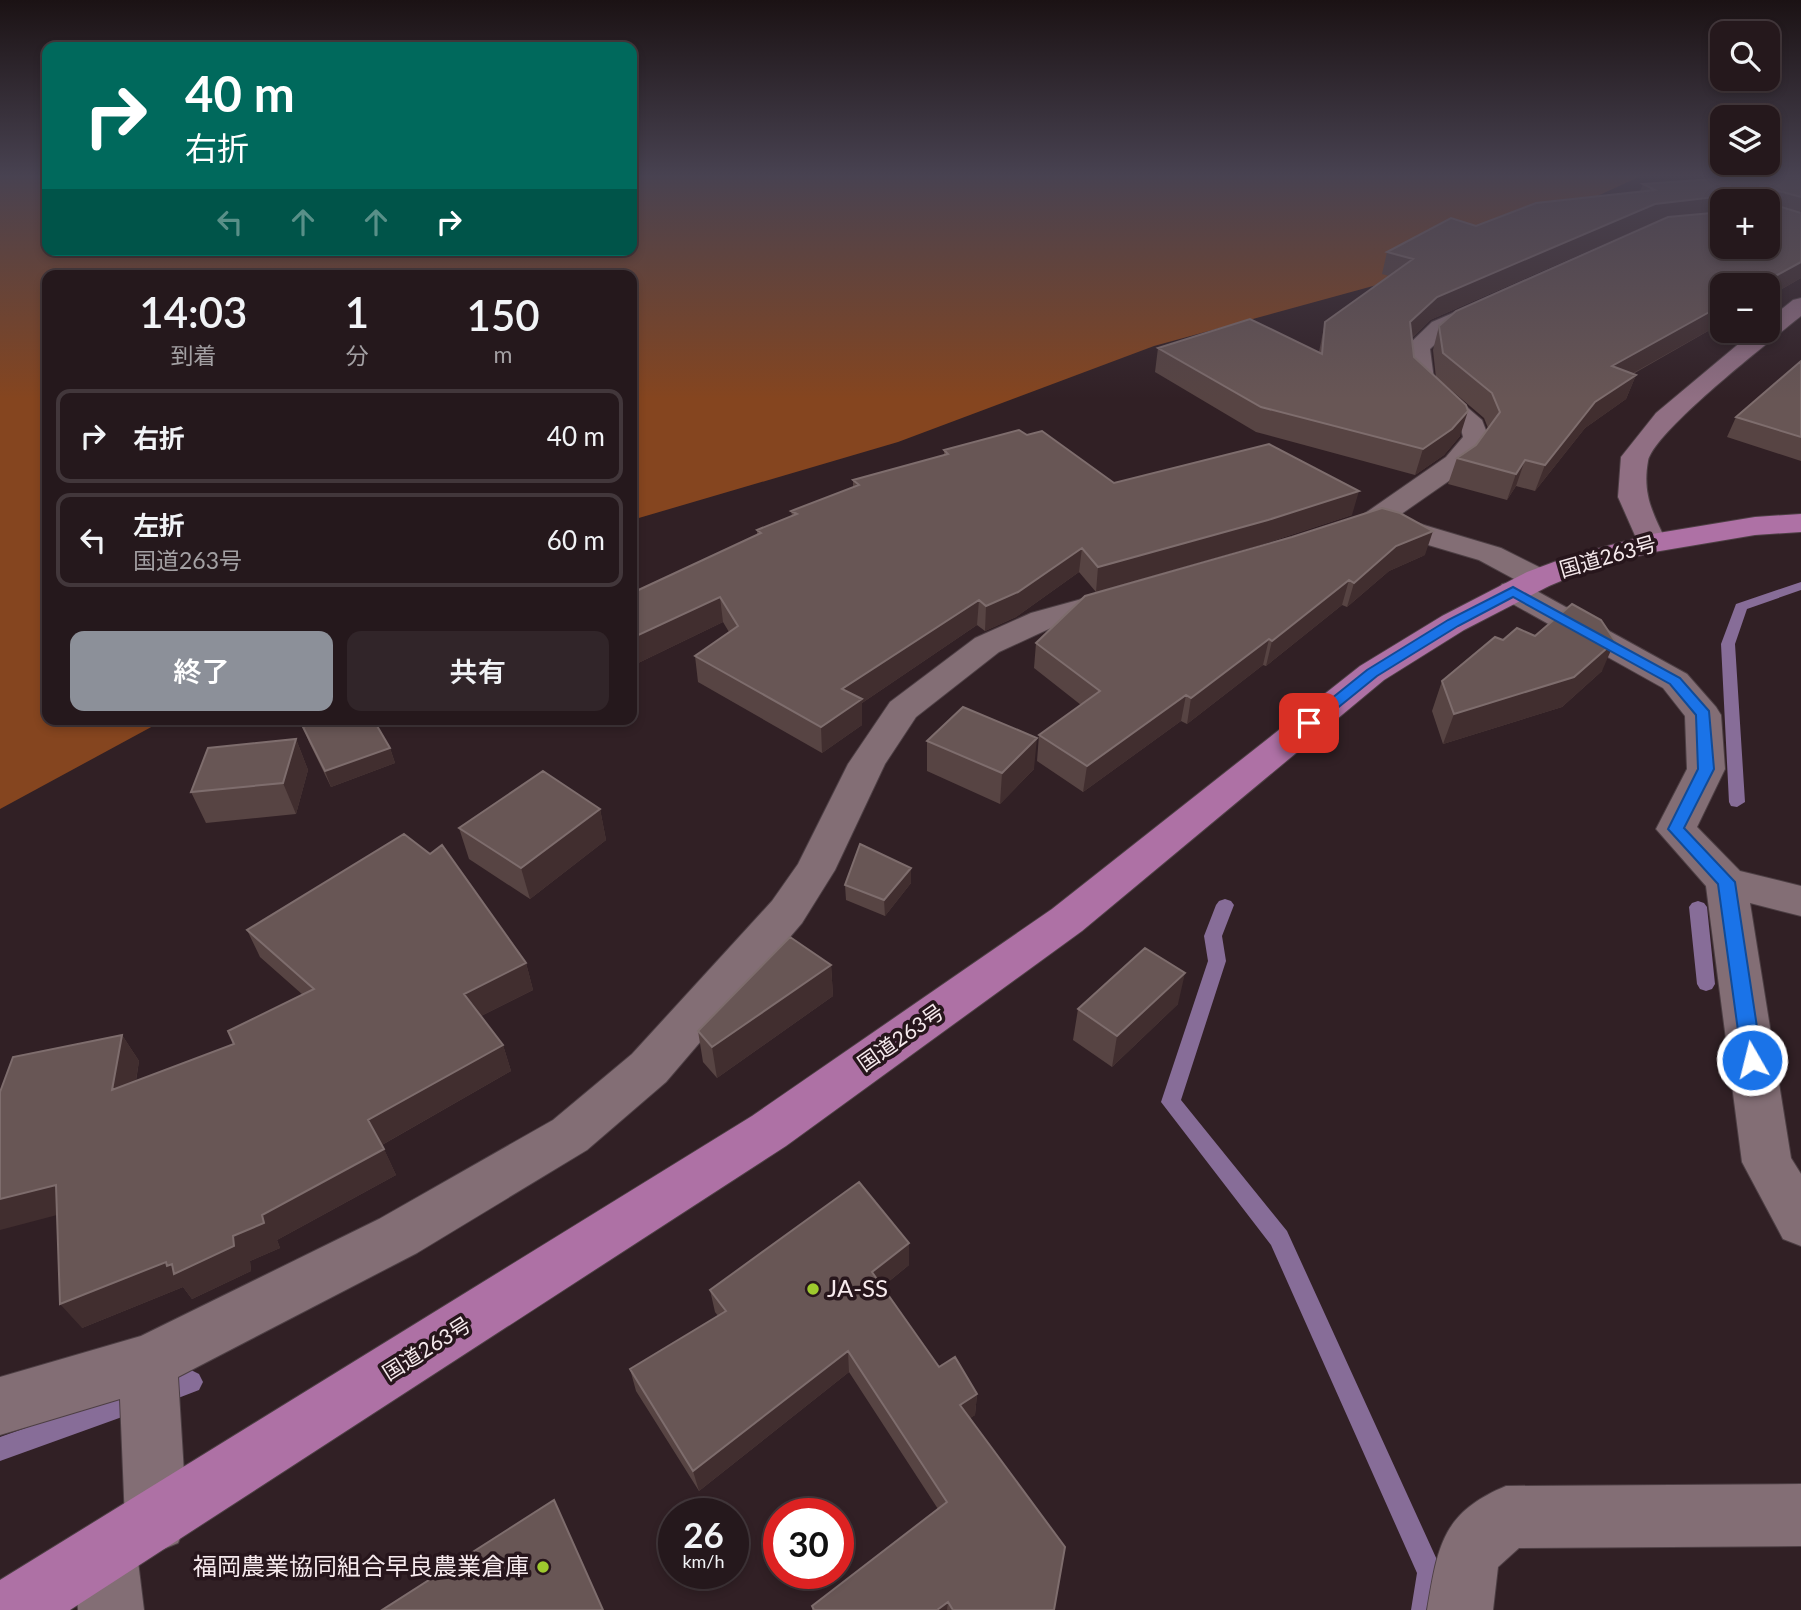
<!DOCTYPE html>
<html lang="ja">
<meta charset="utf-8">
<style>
:root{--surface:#25181c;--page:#312529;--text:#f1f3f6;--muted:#a3a0a3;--line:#42373b;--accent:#8c9099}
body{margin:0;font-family:Lato,"Noto Sans JP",sans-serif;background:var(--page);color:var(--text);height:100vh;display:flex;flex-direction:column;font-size:26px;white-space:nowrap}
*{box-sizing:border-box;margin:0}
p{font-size:23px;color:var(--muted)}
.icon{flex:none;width:38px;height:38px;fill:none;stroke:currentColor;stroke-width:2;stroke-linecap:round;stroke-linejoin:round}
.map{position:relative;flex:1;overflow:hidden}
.details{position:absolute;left:42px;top:270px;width:595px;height:455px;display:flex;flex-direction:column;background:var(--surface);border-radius:14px;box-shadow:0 4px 10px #0003,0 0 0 2px var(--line)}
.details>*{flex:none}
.hud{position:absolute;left:42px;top:42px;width:595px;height:214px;border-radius:14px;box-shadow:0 4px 10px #0003,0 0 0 2px var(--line);background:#00695c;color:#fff;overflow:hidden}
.fabs{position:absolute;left:1710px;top:21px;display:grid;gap:14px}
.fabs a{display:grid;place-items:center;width:70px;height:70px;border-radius:14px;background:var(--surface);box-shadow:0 4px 10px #0003,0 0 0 2px var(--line);font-size:35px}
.speed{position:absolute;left:658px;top:1498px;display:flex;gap:14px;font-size:35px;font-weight:700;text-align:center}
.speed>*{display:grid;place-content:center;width:91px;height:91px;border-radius:50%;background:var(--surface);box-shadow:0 4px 10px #0003,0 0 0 2px var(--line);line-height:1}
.speed small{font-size:18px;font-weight:400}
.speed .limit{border:10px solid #d22;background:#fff;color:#111}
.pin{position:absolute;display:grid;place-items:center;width:60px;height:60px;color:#fff;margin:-30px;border-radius:14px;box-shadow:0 4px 10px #0006}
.me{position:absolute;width:77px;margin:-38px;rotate:352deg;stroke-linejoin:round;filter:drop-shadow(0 0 5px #0008)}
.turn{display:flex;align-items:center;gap:24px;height:147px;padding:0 28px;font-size:32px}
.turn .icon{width:91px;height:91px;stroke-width:2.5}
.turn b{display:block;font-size:49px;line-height:60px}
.lanes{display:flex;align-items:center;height:66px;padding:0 28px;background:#0003;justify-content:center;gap:35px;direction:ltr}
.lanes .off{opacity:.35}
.eta{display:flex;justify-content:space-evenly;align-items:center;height:119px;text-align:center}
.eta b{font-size:42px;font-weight:600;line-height:49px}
.action{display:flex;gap:14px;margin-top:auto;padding:14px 28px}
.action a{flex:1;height:80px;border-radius:14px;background:var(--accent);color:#fff;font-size:28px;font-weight:600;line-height:80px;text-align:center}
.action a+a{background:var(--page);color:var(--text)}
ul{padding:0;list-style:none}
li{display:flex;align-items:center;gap:21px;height:94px;margin:0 14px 10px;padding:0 14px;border:4px solid var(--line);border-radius:14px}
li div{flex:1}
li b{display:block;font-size:26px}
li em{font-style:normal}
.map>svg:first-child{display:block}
.forest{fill:#85451f}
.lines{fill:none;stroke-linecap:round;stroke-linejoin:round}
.stream{fill:#876d98;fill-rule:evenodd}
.street-casing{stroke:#4d3f44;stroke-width:2}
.secondary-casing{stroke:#4d3f44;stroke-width:2}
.highway-casing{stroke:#4d3f44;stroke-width:2}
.street{fill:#836e75;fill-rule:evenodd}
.secondary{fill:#906f83;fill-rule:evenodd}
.highway{fill:#ae71a5;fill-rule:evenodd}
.wall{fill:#574443;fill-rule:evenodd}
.shaded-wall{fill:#412e2f}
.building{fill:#685655;stroke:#7e6d6d;stroke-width:2}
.route{fill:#1a73e8;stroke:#114b97;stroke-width:2}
.poi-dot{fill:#9eca2e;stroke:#27161c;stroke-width:2.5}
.labels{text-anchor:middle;stroke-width:7;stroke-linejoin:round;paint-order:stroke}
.street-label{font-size:21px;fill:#f6eaed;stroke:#27161c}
.near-poi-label{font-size:24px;fill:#f6eaed;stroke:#27161c;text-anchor:start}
</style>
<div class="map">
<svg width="1801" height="1610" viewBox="0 0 1801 1610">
<rect width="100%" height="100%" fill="#312025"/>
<path class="forest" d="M0 174H47V250H632V174H1645L1446 266 1154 346 898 442 632 520V275H47V719H166L0 809Z"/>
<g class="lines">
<path class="stream" d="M1801 582V590L1747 609 1735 644 1745 802 1737 807 1731 806 1729 802 1721 644 1736 604Z
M1225 899 1231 901 1234 905 1222 936 1226 961 1181 1100 1287 1231 1443 1573 1437 1610H1411L1417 1573 1271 1245 1161 1102 1208 961 1204 936 1216 905 1219 901Z
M1698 901 1704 903 1707 907 1715 984 1712 989 1706 991 1700 989 1697 984 1689 907 1692 903Z
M191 1370 199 1374 203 1382 199 1390 160 1405 152 1401 148 1393 152 1385Z
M139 1388 147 1392 151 1400 147 1408 0 1461V1437Z"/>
<g class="street-casing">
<path id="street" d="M1488 298 1496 300 1499 305 1496 310 1448 332 1430 349 1434 379 1482 420 1489 438 1466 469 1397 517 1501 548 1549 572 1554 579 1549 586 1538 588 1527 586 1479 560 1364 526 1359 520 1364 514 1446 457 1463 437 1461 429 1410 381 1406 347 1432 322Z
M1513 582 1524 584 1687 674 1716 707 1721 715 1725 769 1697 827 1740 871 1801 886V916L1750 903 1791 1158 1801 1174V1246L1783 1239 1742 1162 1706 886 1656 829 1687 769 1685 716 1663 688 1502 598 1497 591 1502 584Z
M1118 589 1129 592 1134 599 1129 606 1053 627 999 652 916 717 885 764 835 870 802 923 666 1082 587 1150 417 1253 178 1377 187 1521 178 1543 156 1552 134 1543 125 1521 120 1399 0 1435V1377L141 1336 379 1219 553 1120 632 1054 772 901 798 864 848 764 890 702 975 638 1031 613Z
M1801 1484V1546L1519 1548 1498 1567 1493 1610H1427C1438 1547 1441 1513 1506 1486Z
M105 1521 127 1531 137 1553 144 1610H78L73 1553 83 1531Z"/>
</g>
<g class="secondary-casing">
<path id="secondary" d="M1801 298V316C1773 339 1654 431 1648 461 1642 495 1653 513 1667 543L1663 549 1652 552 1641 549 1618 497 1621 457 1656 413 1754 331H1768V320L1793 300Z"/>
</g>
<g class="highway-casing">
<path id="highway" d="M1801 514V532L1755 535 1654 552 1592 568 1549 586 1464 630 1384 680 1082 931 786 1146 70 1610H0V1580L752 1116 1052 909 1360 666 1442 616 1527 572 1570 556 1652 534 1755 517Z"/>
</g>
<use href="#street" class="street"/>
<use href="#secondary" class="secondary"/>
<use href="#highway" class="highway"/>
</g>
<path class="wall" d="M1710 174H1801V278L1768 297V285L1722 323 1633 374 1636 375 1626 399 1585 428 1535 491 1516 486 1507 500 1448 484 1457 458 1476 445 1488 428 1484 418 1437 378 1460 436 1444 455 1415 475 1256 432 1155 372 1158 348 1319 352 1325 322 1389 276 1382 274 1387 252 1476 226 1640 191 1643 184 1708 179ZM1722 201H1768L1722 247ZM1653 224 1439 326 1433 350 1436 378 1414 357 1412 338 1430 320 1647 225Z
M1801 361V461L1727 437 1736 417Z
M1027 435 1114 483 1352 515 1263 544 1096 592 1079 572 1016 617 985 631 977 625 862 703V725L822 753 698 682 695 656 729 632 723 622 632 666 757 534V530L792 516 791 511 853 488V480L944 455V450Z
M1425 555 1389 571 1347 607 1342 605 1266 666 1263 665 1187 724 1181 721 1083 792 1037 761 1039 735 1081 705 1034 668 1036 643Z
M1503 640 1602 671 1562 707 1443 744 1432 711 1442 681Z
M303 727 390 748 395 763 331 787 309 742Z
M296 739 308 770 296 814 206 823 191 792Z
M927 741 1034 769 1000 804 927 771Z
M600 809 606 840 530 899 469 859 459 828Z
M911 883 885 916 846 900 845 885Z
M247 930 526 963 533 990 481 1016 503 1045 511 1071 382 1145 396 1175 277 1240 280 1248 250 1261 251 1271 192 1299 183 1287 82 1328 122 1035 139 1061 136 1081 234 1044 303 995 260 957Z
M831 965 833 996 717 1078 703 1062 698 1031Z
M1178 1004 1112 1067 1073 1040 1078 1009Z
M909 1265 882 1287 939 1367 977 1394 975 1415 970 1418 1054 1610H812V1606L938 1509 849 1372 699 1491 636 1391 630 1369 718 1316 715 1312 710 1290Z"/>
<path class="shaded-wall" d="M1732 195 1729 201H1722V215L1647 225 1430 320 1404 345 1410 322 1437 297 1655 204Z
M1801 262V278L1768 297V285H1759Z
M1722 305V323L1603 390 1612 366Z
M1636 375 1626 399 1585 428 1535 491 1545 465 1595 402Z
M1468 411 1460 436 1444 455 1415 475 1423 449Z
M1525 460 1516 486 1507 500 1516 474Z
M1359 491 1352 515 1263 544 1096 592 1098 567Z
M1433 531 1425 555 1389 571 1347 607 1354 583 1396 546Z
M1082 548 1079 572 1016 617 985 631 986 606Z
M1349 580 1342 605 1266 666 1272 641Z
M720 597 723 622 632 666V638Z
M979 600 977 625 862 703V725L822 753 821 727 842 689Z
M1269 639 1263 665 1187 724 1191 698Z
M1615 641 1602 671 1562 707 1443 744 1454 714Z
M1186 695 1181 721 1083 792 1087 766Z
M1037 738 1034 769 1000 804 1002 773Z
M296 739 308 770 296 814 283 783Z
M390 748 395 763 331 787 325 771Z
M600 809 606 840 530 899 521 868Z
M911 868V883L885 916 884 900Z
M526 963 533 990 473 1020 464 994Z
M831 965 833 996 717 1078 712 1047Z
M1185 973 1178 1004 1112 1067 1117 1036Z
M122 1035 139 1061 130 1116 112 1090Z
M503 1045 511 1071 380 1146 368 1120Z
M384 1149 396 1175 277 1240 280 1248 250 1261 251 1271 192 1299 183 1287 82 1328 60 1304 166 1262 172 1264 233 1236 262 1215Z
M56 1185 76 1210 0 1230V1199Z
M909 1243V1265L873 1294 872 1272Z
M848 1351 849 1372 699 1491 693 1471Z
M977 1394 975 1415 958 1426 960 1405Z
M948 1602 947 1610H937Z"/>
<path class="building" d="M1736 174H1801V197L1775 190V205L1801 213V262L1759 285H1722V305L1612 366 1636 375 1595 402 1545 465 1525 460 1516 474 1457 458 1476 445 1500 412 1492 393 1443 353 1439 326 1456 311 1668 217 1722 212V247H1768V201H1732V195L1655 204 1437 297 1410 322 1414 357 1466 405 1468 411 1452 429 1423 449 1261 407 1158 348 1250 319 1322 354 1325 322 1413 259 1387 252 1451 218 1476 226 1536 203 1655 190 1643 184 1742 177Z
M1801 361V437L1736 417Z
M1019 430 1027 435 1042 431 1114 483 1269 444 1359 491 1268 520 1098 567 1082 548 1018 592 986 606 979 600 842 689 862 699 821 727 695 656 738 626 720 597 632 638V593L761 533 757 530 797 514 791 511 859 485 853 480 948 454 944 450Z
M1382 508 1400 513 1433 531 1396 546 1354 583 1349 580 1272 641 1269 639 1191 698 1186 695 1087 766 1039 735 1100 691 1036 643 1085 596 1292 537Z
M1572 604 1601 620 1615 641 1574 677 1454 714 1442 681 1495 637 1503 640 1517 628 1535 636Z
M963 707 1037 738 1002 773 927 741Z
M324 719H373L390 748 325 771 303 727Z
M296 739 283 783 191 792 208 748Z
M543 771 600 809 521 868 459 828Z
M404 834 430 854 442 845 526 963 464 994 503 1045 368 1120 384 1149 262 1215 264 1223 233 1236 234 1246 174 1274 172 1264 167 1266 166 1262 60 1304 56 1185 0 1199V1092L13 1057 122 1035 112 1090 234 1044 228 1031 314 989 247 930Z
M860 844 911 868 884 900 845 885Z
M790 937 831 965 712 1047 698 1031Z
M1145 948 1185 973 1117 1036 1078 1009Z
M859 1182 909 1243 872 1272 939 1367 955 1357 977 1394 960 1405 1065 1547 1054 1610H953L948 1602 937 1610H814L812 1606 947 1502 848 1351 693 1471 630 1369 726 1311 710 1290Z
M554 1500 603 1610H382Z"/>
<linearGradient id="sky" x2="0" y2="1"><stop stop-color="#1b1214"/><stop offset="0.44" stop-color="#484251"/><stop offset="1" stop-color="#484251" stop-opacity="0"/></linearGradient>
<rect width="1801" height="399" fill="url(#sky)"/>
<path class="route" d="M1513 587 1680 678 1709 711 1714 769 1684 828 1735 882 1762 1060 1759 1066 1752 1068 1745 1066 1742 1060 1718 884 1668 829 1698 769 1696 715 1670 684 1513 597 1458 626 1377 676 1314 727H1304L1301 723 1367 670 1448 620Z"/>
<g class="poi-dot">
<circle cx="813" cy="1289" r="7"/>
<circle cx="543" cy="1567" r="7"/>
</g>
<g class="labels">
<g class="street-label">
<text transform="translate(1608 557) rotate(-16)" y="7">国道263号</text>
<text transform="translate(901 1038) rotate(-35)" y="7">国道263号</text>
<text transform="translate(427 1349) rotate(-32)" y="7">国道263号</text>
</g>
<g class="near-poi-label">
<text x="827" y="1297">JA-SS</text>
<text x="529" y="1575" text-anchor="end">福岡農業協同組合早良農業倉庫</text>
</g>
</g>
</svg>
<div class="fabs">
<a><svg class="icon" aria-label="search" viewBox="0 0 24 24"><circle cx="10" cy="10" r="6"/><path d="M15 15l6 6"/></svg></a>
<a><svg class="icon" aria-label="layers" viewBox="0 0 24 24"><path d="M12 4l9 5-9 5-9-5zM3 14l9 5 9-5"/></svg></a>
<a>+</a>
<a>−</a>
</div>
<div class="speed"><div>26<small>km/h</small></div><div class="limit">30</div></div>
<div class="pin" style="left:1309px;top:723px;background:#d93025"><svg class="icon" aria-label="arrive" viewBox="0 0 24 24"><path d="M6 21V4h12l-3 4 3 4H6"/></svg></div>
<svg class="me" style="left:1752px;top:1060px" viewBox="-20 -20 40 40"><circle r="17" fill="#1a73e8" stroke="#fff" stroke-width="3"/><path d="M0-11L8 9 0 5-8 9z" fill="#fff"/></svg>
<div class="hud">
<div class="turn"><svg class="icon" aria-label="right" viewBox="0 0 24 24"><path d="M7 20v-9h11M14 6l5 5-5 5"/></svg><div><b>40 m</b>右折</div></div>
<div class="lanes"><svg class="icon off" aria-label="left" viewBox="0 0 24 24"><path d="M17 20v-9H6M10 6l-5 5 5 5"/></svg><svg class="icon off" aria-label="ahead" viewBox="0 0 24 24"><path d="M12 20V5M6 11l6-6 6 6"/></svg><svg class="icon off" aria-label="ahead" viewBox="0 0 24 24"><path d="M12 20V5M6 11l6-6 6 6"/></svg><svg class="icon" aria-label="right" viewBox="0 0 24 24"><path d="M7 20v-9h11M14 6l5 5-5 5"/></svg></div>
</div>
<section class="details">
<div class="eta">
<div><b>14:03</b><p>到着</p></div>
<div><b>1</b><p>分</p></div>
<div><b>150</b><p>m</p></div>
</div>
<ul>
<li><svg class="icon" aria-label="right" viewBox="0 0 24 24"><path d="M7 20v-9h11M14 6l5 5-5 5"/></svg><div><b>右折</b></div><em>40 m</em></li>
<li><svg class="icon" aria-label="left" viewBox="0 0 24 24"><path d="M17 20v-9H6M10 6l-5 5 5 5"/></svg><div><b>左折</b><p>国道263号</p></div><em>60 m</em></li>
</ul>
<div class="action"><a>終了</a><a>共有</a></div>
</section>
</div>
